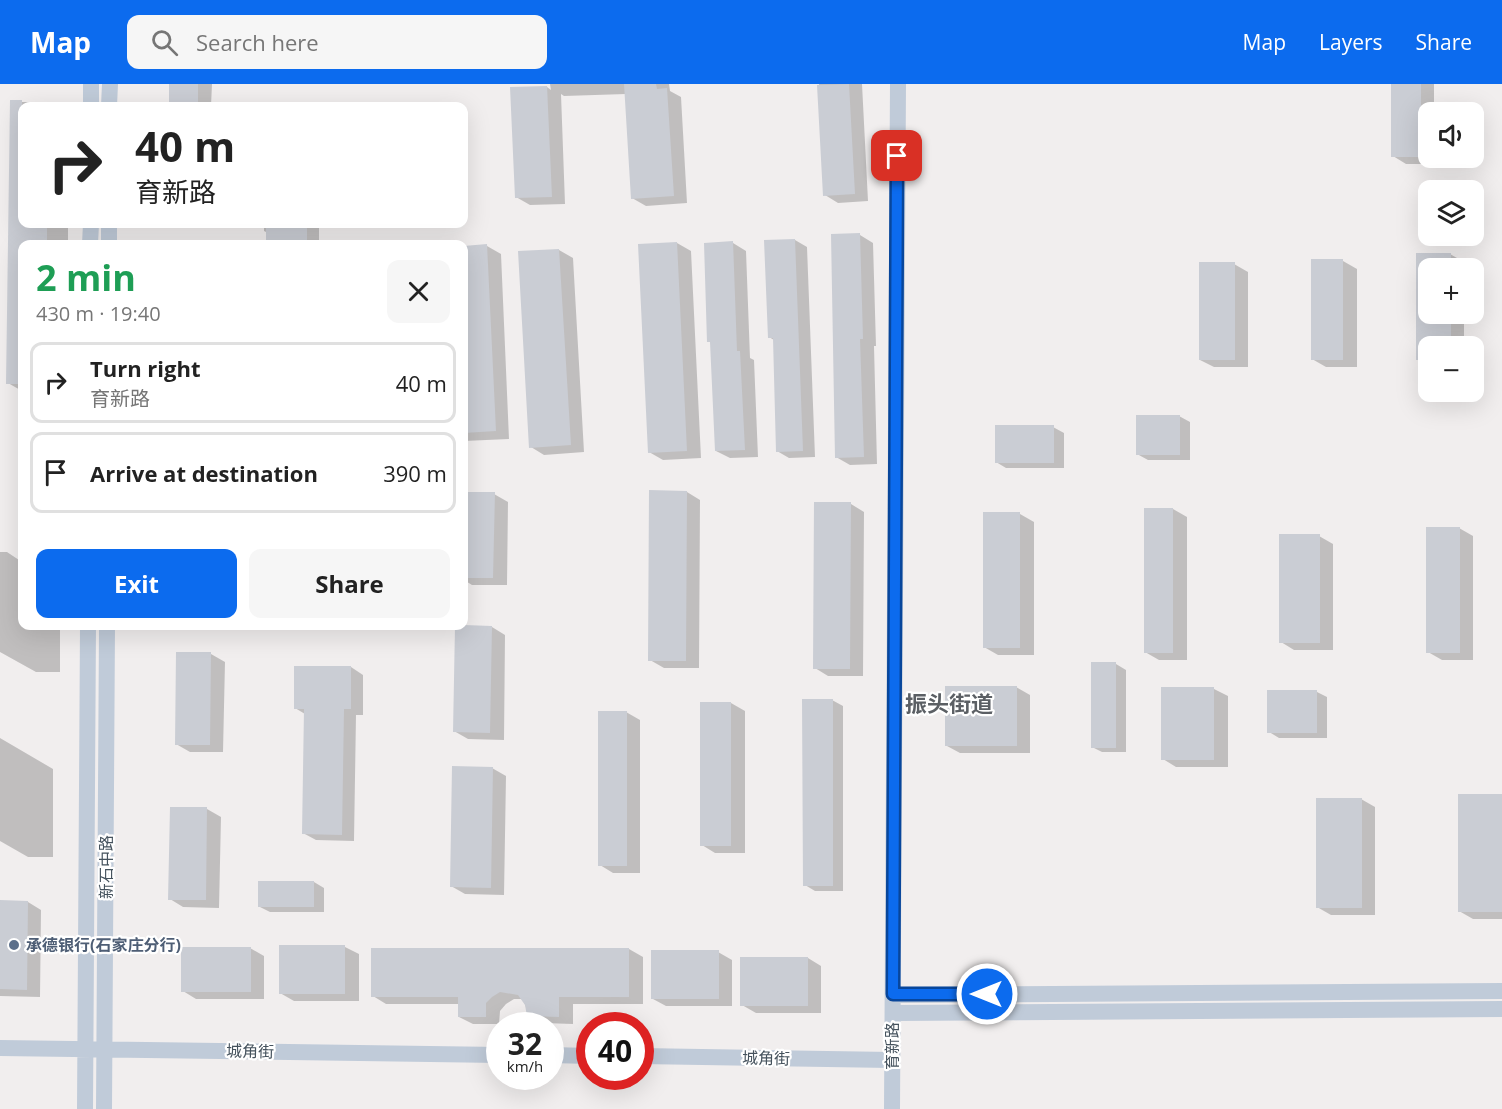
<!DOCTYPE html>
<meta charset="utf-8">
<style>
:root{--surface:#fff;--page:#f6f6f6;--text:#222;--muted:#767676;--line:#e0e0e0;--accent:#0c6bee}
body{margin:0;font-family:"Open Sans","Noto Sans SC",sans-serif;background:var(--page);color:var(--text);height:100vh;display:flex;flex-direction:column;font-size:22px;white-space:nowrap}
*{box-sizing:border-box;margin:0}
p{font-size:20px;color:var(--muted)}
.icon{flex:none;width:33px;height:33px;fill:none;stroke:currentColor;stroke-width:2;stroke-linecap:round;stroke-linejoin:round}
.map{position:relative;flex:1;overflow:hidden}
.details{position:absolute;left:18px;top:156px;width:450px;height:390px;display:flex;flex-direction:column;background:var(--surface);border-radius:12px;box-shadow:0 6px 24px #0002}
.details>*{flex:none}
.banner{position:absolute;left:18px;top:18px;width:450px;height:126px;border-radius:12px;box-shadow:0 6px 24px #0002;background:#fff;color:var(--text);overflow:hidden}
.fabs{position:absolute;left:1418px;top:18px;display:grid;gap:12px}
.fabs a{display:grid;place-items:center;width:66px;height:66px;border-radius:12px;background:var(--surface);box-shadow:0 6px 24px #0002;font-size:30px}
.speed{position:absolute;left:486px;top:928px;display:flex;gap:12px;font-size:30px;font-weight:700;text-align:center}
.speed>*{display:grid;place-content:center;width:78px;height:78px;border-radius:50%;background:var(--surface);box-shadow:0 6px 24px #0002;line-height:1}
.speed small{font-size:15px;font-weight:400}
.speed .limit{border:9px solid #d22;background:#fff;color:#111}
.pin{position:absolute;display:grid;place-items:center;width:51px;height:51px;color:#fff;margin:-26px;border-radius:12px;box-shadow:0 3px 9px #0006}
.me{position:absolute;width:66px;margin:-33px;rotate:270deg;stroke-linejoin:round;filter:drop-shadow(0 0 4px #0008)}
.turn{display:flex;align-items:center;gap:21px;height:126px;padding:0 18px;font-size:27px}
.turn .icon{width:78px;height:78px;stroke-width:2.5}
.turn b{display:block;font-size:42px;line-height:51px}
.round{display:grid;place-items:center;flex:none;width:63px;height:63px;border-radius:12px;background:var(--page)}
.summary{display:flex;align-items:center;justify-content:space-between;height:102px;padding:0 18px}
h1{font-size:36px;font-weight:700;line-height:45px;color:#1e9e55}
.primary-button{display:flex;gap:12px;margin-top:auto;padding:12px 18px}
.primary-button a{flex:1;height:69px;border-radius:12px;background:var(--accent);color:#fff;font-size:24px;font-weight:700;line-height:69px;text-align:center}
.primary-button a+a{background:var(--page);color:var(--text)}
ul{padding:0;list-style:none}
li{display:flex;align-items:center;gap:18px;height:81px;margin:0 12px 9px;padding:0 6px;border:3px solid var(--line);border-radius:12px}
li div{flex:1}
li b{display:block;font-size:22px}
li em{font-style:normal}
header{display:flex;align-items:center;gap:36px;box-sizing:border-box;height:84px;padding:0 30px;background:var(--accent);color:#fff}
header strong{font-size:28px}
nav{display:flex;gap:33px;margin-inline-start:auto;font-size:21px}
.search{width:420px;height:54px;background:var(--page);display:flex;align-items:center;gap:15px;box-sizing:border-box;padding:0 21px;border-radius:12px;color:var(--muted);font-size:22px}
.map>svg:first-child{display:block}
.shadow{fill:#0003}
.building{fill:#cacdd4}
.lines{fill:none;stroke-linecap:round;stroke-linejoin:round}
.secondary{stroke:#c0cbd9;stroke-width:16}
.route-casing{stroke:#08469b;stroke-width:15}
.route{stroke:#0c6bee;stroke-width:10}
.service-dot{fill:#5c6f8a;stroke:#fff;stroke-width:2}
.labels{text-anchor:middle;stroke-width:4.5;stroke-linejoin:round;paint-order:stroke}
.street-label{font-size:16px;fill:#45525d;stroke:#fff}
.service-label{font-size:16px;font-weight:bold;fill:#4e5e75;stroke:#fff;text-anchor:start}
.district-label{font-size:22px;font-weight:bold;fill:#5b5f64;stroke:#fff}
</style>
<header>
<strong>Map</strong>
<div class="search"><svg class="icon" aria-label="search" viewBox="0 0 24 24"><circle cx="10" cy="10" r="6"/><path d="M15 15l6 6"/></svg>Search here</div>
<nav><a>Map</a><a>Layers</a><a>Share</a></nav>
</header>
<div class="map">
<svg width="1502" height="1025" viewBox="0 0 1502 1025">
<rect width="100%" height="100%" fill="#f1eeee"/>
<path class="shadow" d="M171 0H212L211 22H170Z
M550 0H669L670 7 681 13 687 119 646 122 632 114 626 10 564 12 561 10 565 120 530 121 516 113 547 3 551 6Z
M819 0H862L868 117 838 119 825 111Z
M1393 0H1434V28H1428V74H1434V80H1406L1393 72Z
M11 18H49L56 22H22V140H68V160H22V307L8 299Z
M264 140H319V160H267L268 149 264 147Z
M860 151 873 159 876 262H874L877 380 850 381 836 373Z
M795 156 807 163 815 373 789 374 777 367 774 256 769 253Z
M677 159 691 167 701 374 663 376 649 368 639 161Z
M733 159 746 167 750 274 754 276 758 373 730 374 716 367 712 259 709 257Z
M487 162 501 170 509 355 464 357V163Z
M559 166 573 174 584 368 544 371 531 363Z
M1418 170H1450L1464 178V184H1428V230H1464V262H1428V281L1418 276Z
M1312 177H1343L1357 185V283H1326L1312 275Z
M1234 180 1248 188V283H1214L1200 276Z
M1179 332 1190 338V376H1148L1137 370Z
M1053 343 1064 349V384H1006L996 378Z
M687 408 700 416 699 584H664L650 576Z
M464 409 494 410 508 418 507 501H472L464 496Z
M851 420 864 428 863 592H828L815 584Z
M1173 425 1187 433V576H1159L1145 568Z
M984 430H1020L1034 438V571H998L984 563Z
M1459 444 1473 452V576H1442L1428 568Z
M1319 452 1333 460V566H1294L1281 558Z
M0 468H7L22 478V542H60V588H36L0 568Z
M492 543 505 551 504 656 468 655 454 647Z
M211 570 225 578 223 668H190L176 660Z
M1116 580 1126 586V668H1102L1092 663Z
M351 583 363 591V631H356L354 757 316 756 303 749 305 630 295 624Z
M1016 603 1030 611V669H960L947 662Z
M1214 605 1228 612V683H1176L1163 675Z
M1317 608 1327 613V654H1279L1269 648Z
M832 616 843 622V807H815L805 801Z
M731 619 745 627V769H715L702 761Z
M626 628 640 636V789H613L600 781Z
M0 654 53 685V773H28L0 757Z
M492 684 506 692 504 811 465 810 451 802Z
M1502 711V835H1473L1459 827Z
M1361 715 1375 723V831H1331L1317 823Z
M171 724 207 725 221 733 219 824 183 823 170 815Z
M314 798 324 804V828H270L260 823Z
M0 818H28L41 826 40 913 0 912Z
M280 863H345L359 870V917H294L280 909Z
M250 864 264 872V915H196L183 907Z
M373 865H629L643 873V920H573V940L543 939 529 931 523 915H514L506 920 500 927 499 940H473L459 933V920H386L373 912Z
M718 868 732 876V922H666L653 915Z
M808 874 821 882V929H756L742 921Z"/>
<path class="building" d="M169 0H198V22H169Z
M624 0H656L657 5 667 4 674 112 631 115Z
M849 0 855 110 823 112 817 1Z
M1391 0H1421V73H1391Z
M547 2 552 113 515 114 510 3Z
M10 16H22V140H47V160H22V300H6Z
M266 140H307V160H266Z
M860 149 863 255H860L864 373 835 374 831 150Z
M795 155 803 367 776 368 773 254H768L764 156Z
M733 157 737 267H740L745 366 715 367 710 258H707L704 159Z
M677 158 687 367 648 369 638 160Z
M487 160 496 347 464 349V162Z
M559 165 571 361 529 364 518 167Z
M1416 169H1451V184H1428V230H1451V262H1428V276H1416Z
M1311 175H1343V276H1311Z
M1199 178H1235V276H1199Z
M1136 331H1180V371H1136Z
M995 341H1054V379H995Z
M649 406 687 407 686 577H648Z
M464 408H495L493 494H464Z
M814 418H851L850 585H813Z
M1144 424H1173V569H1144Z
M983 428H1020V564H983Z
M1426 443H1460V569H1426Z
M1279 450H1320V559H1279Z
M464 541 492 542 490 649 453 648 455 542Z
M176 568H211L210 661H175Z
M1091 578H1116V664H1091Z
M294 582H351V625H344L342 751 302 750 304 625H294Z
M945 602H1017V662H945Z
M1161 603H1214V676H1161Z
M1267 606H1317V649H1267Z
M802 615H833V802H803Z
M700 618H731V762H700Z
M598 627H627V782H598Z
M452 682 493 683 491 804 450 803Z
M1458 710H1502V828H1458Z
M1316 714H1362V824H1316Z
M170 723H207L206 816H168Z
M258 797H314V823H258Z
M0 816 28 817 27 906 0 905Z
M279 861H345V910H279Z
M181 863H251V908H181Z
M371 864H629V913H559V933L527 932 525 921 518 911 500 908 492 913 486 919V933H458V913H371Z
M651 866H719V915H651Z
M740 873H808V922H740Z"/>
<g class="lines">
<path class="secondary" d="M91 22V0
M109 22 110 0
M90 160 91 140
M109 160V140
M893 911 1502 907
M893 929 1502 925
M0 964 500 971
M550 971 590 972
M640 972 892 976
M85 1025 88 542
M104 1025 107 542
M892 1025 898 0"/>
</g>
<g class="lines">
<g class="route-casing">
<path id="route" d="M897 72 893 910H987"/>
</g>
<use href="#route" class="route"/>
</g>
<circle class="service-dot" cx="14" cy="861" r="6"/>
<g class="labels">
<g class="street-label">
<text transform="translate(106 783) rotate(-90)" y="6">新石中路</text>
<text transform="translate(892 962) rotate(-90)" y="6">育新路</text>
<text transform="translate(250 967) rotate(1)" y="6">城角街</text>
<text transform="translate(766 974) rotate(1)" y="6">城角街</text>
</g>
<g class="service-label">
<text x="26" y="867">承德银行(石家庄分行)</text>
</g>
<g class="district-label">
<text x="949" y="628">振头街道</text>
</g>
</g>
</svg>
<div class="fabs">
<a><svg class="icon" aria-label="sound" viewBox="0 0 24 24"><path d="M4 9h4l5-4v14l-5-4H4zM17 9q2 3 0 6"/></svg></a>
<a><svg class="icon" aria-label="layers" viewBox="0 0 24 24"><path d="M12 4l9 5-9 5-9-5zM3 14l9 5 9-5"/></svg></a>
<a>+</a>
<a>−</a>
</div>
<div class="speed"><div>32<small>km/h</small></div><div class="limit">40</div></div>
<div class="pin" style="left:897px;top:72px;background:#d93025"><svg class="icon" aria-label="arrive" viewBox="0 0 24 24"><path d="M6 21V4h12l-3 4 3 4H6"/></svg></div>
<svg class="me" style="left:987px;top:910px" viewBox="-20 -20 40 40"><circle r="17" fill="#0c6bee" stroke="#fff" stroke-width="3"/><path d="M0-11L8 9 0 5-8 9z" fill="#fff"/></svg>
<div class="banner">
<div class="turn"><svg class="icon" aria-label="right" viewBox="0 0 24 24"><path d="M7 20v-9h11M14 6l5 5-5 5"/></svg><div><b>40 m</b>育新路</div></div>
</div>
<section class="details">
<div class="summary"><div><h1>2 min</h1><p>430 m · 19:40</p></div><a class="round"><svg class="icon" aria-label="close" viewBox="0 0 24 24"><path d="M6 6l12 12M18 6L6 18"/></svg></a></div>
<ul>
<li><svg class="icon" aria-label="right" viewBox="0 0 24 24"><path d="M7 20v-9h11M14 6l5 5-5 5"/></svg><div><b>Turn right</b><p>育新路</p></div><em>40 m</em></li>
<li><svg class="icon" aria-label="arrive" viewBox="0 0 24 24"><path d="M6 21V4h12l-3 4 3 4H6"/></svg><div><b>Arrive at destination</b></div><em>390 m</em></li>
</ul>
<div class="primary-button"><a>Exit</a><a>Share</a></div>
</section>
</div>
